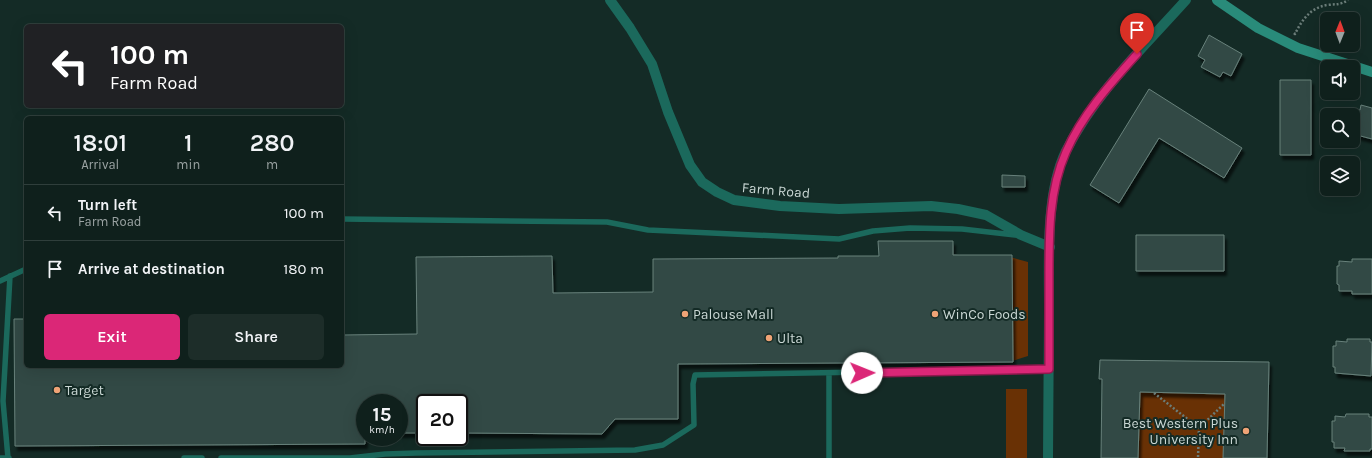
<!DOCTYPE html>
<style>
:root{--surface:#0f201c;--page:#1d2d29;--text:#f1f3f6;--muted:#9ba3a3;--line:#2f3e3b;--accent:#db2777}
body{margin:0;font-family:Karla,sans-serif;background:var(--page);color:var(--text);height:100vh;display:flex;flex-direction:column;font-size:15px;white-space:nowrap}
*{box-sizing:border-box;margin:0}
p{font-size:13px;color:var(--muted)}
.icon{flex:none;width:22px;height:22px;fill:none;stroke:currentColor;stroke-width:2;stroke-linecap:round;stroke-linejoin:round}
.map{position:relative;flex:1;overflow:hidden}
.sheet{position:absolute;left:24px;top:116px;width:320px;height:252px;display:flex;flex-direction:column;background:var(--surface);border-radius:6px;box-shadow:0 4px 16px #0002,0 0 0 1px var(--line)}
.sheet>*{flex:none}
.banner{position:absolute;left:24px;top:24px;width:320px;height:84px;border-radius:6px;box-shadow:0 4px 16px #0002,0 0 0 1px var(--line);background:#202124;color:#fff;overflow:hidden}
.needle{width:26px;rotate:1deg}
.buttons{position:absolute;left:1320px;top:12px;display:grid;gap:8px}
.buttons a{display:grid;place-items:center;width:40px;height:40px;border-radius:6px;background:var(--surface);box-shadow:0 4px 16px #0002,0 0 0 1px var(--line);font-size:20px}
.speed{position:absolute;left:356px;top:394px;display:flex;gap:8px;font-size:20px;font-weight:700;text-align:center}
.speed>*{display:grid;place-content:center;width:52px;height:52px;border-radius:50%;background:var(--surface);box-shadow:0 4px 16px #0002,0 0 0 1px var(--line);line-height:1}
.speed small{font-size:10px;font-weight:400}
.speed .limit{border:2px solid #111;border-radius:6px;background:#fff;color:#111}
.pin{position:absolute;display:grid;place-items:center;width:34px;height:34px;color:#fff;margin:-41px -17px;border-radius:50% 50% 50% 0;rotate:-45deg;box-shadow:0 0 4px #0007}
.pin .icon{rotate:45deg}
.me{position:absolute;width:44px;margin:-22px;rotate:89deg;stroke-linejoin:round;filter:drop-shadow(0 0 3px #0008)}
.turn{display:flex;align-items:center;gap:14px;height:84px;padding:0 20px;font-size:18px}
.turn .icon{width:52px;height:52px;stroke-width:2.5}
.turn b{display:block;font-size:28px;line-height:34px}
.eta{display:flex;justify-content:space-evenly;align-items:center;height:68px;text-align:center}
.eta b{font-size:24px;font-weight:600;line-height:28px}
.button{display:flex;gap:8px;margin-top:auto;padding:8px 20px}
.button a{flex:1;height:46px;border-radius:6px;background:var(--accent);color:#fff;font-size:16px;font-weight:600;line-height:46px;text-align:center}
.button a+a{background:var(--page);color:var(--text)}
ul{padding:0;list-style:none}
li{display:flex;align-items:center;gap:12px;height:56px;padding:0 20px;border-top:1px solid var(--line)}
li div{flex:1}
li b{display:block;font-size:15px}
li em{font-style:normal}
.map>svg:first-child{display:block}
.green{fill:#693105}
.building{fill:#324a45;stroke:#68817b;filter:url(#shadow)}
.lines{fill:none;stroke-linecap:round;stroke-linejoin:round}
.path{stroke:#6b7d79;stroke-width:2.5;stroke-dasharray:2 2;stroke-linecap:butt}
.lane{stroke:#1b695c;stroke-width:5.5}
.street{stroke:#1b695c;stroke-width:10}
.secondary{stroke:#298b7a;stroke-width:10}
.route-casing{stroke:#8e194d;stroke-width:10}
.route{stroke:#db2777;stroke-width:7}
.poi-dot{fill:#efa376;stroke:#142b26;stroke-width:1.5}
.labels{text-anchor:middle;stroke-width:4;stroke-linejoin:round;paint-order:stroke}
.street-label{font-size:14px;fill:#cad7d4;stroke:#142b26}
.poi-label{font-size:14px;fill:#cad7d4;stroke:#142b26;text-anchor:start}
</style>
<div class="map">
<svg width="1372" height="458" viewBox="0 0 1372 458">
<defs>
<filter id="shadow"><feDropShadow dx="2.5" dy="4.5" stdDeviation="1" flood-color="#0009"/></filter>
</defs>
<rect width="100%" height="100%" fill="#142b26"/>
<path class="green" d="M1010 257 1028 262V356L1009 362Z
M1006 389H1027V458H1006Z
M1140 392 1225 394 1223 458H1138Z"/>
<path class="building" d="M1209 35 1242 54 1231 76 1223 72 1220 77 1201 67 1205 60 1198 56Z
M1280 80H1311V155H1280Z
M1149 89 1242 148 1224 178 1159 138 1119 203 1090 185Z
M1361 105 1372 108V139L1353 134V127L1358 110H1360Z
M1002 175 1025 176V187H1002Z
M1136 235H1224V271H1136Z
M878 241H953V255H1012L1013 362 678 364V419H615L602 434 459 433V403H425V433H399V403H365V444L15 446 14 319H26V366H342V335L417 334 416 257 552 256 553 293 653 292V259L838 258V256H879Z
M1352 259H1372V294H1352V291H1339V285L1337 284V266H1339V261L1352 262Z
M1347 339H1370V342H1372L1371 376 1335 373V367H1333V346H1336V341L1347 342Z
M1100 360 1269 362 1267 458H1223L1225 394 1140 392 1138 458H1101L1102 379H1099Z
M1346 414H1369V417H1372V449H1370V451H1344L1345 448H1334V442H1332V421H1335V416L1345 417Z"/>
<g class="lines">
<path class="path" d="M1294 33 1295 34C1302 20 1310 8 1327 5 1335 4 1341 5 1348 0
M1154 393 1199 428 1198 458
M1199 428 1224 404"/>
<path class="lane" d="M342 219 607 222 648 230 839 239 873 231 910 228 962 229 1015 235
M0 281 26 269
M829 373V458
M0 458H9
M8 458 3 401 10 276
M184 458H202
M221 458H350L385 454 416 453 635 450 663 445 694 425 693 384 695 375 1049 369"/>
<path class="street" d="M610 0 630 28 652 64 668 112 690 165 702 182 717 192 734 200 780 206 839 209 931 206 958 209 986 215 1021 235 1050 247
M1048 458C1048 409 1049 359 1049 310 1049 262 1045 194 1066 151 1095 93 1143 48 1186 0"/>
<path class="secondary" d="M1217 0 1258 28 1298 48 1372 72"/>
</g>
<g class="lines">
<g class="route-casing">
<path id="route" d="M862 373 1049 369C1049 340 1049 311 1049 281 1049 239 1048 192 1066 152 1082 115 1110 84 1137 54"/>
</g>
<use href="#route" class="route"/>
</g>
<g class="poi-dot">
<circle cx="685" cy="314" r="4"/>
<circle cx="935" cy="314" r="4"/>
<circle cx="769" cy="338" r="4"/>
<circle cx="57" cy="390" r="4"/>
<circle cx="1246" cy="431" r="4"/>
</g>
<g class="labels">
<g class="street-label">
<text transform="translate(776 190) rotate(5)" y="5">Farm Road</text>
</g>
<g class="poi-label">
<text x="693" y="319">Palouse Mall</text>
<text x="943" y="319">WinCo Foods</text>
<text x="777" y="343">Ulta</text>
<text x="65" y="395">Target</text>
<text x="1238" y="428" text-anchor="end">Best Western Plus<tspan x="1238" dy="16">University Inn</tspan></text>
</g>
</g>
</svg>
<div class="buttons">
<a><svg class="needle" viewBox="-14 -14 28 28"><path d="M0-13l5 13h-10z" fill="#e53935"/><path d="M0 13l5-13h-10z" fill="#9ba3a3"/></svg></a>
<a><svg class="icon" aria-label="sound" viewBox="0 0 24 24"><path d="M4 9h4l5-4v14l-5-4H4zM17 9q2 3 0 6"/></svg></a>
<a><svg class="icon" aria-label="search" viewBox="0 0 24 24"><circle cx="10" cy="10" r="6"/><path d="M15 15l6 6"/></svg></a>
<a><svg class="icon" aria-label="layers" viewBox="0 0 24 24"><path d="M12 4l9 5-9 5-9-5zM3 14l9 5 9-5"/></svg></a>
</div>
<div class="speed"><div>15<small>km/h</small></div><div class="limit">20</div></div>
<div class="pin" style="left:1137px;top:54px;background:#d93025"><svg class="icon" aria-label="arrive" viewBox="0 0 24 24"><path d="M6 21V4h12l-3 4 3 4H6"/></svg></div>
<svg class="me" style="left:862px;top:373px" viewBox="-20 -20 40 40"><circle r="19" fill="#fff"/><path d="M0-13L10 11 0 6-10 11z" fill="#db2777"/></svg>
<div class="banner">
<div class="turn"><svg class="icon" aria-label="left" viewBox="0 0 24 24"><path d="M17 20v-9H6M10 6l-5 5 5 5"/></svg><div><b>100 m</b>Farm Road</div></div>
</div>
<section class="sheet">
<div class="eta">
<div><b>18:01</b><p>Arrival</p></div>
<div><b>1</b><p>min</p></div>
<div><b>280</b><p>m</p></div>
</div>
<ul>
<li><svg class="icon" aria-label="left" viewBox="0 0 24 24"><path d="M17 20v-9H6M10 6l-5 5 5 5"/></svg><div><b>Turn left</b><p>Farm Road</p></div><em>100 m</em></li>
<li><svg class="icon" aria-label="arrive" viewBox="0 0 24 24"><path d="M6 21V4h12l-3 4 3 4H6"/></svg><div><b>Arrive at destination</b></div><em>180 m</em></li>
</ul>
<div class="button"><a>Exit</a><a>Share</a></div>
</section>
</div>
